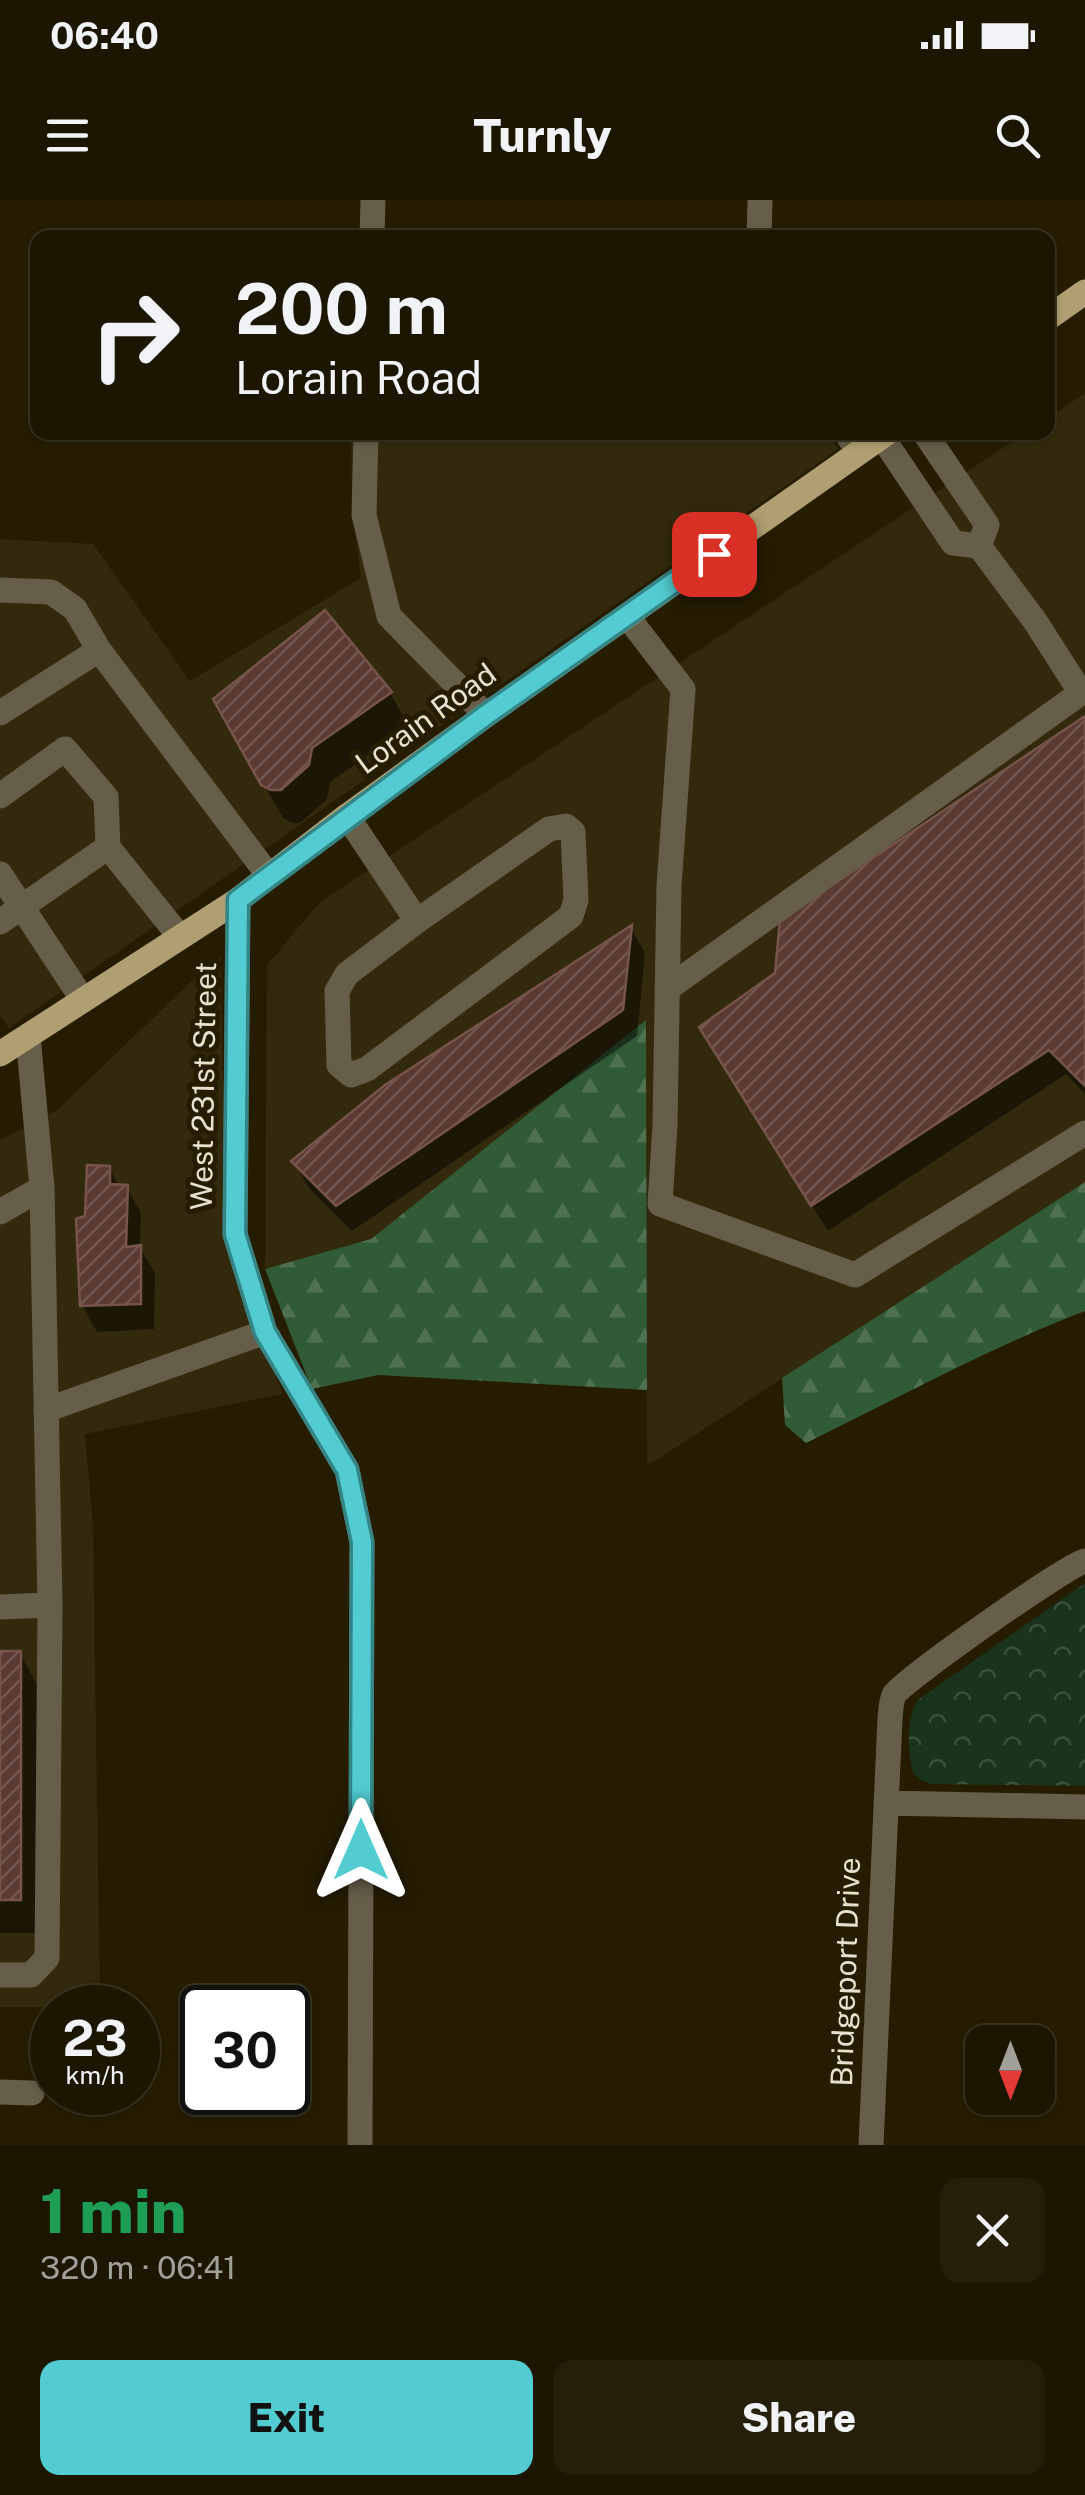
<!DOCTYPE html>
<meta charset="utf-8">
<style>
:root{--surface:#1c1600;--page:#251f0a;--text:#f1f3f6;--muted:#a09f99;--line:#3a3522;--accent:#52ccd0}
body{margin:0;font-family:"Public Sans",sans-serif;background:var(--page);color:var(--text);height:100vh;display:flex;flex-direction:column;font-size:38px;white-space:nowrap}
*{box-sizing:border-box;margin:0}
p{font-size:32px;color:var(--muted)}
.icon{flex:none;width:55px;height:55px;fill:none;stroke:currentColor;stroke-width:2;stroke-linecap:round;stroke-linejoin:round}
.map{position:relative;height:1945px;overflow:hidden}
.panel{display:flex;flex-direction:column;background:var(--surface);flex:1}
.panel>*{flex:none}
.guide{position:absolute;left:30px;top:30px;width:1025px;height:210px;border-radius:20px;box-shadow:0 2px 8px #0004,0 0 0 2px var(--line);background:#1c1600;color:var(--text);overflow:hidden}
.needle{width:65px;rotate:180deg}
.buttons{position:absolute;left:965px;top:1825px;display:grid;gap:20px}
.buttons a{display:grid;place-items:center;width:90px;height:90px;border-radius:20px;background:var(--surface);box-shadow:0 2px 8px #0004,0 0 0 2px var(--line);font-size:50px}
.speed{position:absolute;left:30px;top:1785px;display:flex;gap:20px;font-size:50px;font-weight:700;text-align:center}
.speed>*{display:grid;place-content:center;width:130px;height:130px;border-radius:50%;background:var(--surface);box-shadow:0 2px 8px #0004,0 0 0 2px var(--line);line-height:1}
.speed small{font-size:25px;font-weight:400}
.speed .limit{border:5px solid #111;border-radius:15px;background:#fff;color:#111}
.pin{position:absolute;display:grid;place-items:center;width:85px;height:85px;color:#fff;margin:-42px;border-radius:20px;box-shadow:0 5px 15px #0006}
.me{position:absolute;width:110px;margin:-55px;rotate:0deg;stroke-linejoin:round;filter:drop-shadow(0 0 8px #0008)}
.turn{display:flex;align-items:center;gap:35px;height:210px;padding:0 40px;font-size:45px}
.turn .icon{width:130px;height:130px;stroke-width:2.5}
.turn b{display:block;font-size:70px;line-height:85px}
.round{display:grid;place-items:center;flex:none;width:105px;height:105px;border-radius:20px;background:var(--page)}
.summary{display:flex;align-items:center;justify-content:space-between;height:170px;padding:0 40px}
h1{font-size:60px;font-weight:800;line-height:75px;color:#1e9e55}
.button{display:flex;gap:20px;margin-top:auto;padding:20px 40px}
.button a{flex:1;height:115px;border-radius:20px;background:var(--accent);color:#111;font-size:40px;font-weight:800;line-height:115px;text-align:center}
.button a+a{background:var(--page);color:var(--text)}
.status{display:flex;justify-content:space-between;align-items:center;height:70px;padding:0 50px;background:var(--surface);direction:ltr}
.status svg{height:28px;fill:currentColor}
header{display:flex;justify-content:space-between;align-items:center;height:130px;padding:0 40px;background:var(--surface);font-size:45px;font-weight:800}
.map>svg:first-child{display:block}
.built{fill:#332a0d}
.forest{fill:url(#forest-firs)}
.park{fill:url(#park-crowns)}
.shadow{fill:#0007}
.building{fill:url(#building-hatch);stroke:#77544b;stroke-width:2.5}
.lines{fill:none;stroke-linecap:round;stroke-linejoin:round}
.minor{stroke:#665e49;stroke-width:25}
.major{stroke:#b09f72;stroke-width:25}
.route-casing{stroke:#358587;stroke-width:25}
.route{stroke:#52ccd0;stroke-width:18}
.labels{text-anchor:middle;stroke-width:10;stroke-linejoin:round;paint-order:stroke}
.street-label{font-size:30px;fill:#e7e2d0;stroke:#261d00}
</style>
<div class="status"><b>06:40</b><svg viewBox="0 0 49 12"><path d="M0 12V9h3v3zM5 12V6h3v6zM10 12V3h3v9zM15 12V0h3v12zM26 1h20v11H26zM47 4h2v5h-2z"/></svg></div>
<header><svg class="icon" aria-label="menu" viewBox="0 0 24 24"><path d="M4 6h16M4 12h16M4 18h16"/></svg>Turnly<svg class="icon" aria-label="search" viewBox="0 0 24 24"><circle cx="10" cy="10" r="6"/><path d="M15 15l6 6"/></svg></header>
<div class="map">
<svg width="1085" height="1945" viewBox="0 0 1085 1945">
<defs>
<pattern id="forest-firs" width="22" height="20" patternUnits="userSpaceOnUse" patternTransform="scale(2.5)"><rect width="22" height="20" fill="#315a36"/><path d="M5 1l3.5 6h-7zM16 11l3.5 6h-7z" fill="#4f7152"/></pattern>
<pattern id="park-crowns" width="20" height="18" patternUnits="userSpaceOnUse" patternTransform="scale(2.5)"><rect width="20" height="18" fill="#19331c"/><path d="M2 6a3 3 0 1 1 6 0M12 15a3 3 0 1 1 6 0" fill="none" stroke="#3a503c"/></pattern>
<pattern id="building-hatch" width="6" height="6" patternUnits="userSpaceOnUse" patternTransform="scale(2.5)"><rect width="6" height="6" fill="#5a3a32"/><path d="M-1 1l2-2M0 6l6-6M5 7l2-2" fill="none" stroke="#72564f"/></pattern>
</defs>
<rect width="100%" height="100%" fill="#261d00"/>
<path class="built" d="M1085 193V982L647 1266 646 821 371 1039 265 1069 267 765 319 703 1025 233 1048 232V218Z
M459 232H827L838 249 9 828 0 816V339L93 344 190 481 361 378 352 306 351 233Z
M221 757 225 1041 283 1194 85 1234 93 1325 100 1807H0V940L57 910 197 776Z"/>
<path class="forest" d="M646 820 647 1190 378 1175 312 1189 265 1069 371 1039Z
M1085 982V1111C989 1148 898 1198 806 1243L785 1225 782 1178Z"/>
<path class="park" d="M1085 1383V1586L931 1584 919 1579 913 1573C908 1553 905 1516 919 1499Z"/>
<path class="shadow" d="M390 493 409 526 330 582 327 599 300 623H292L283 618 216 500Z
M1085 519V894L1066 874 828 1031 717 853 778 775Z
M631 728 645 753 637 836 352 1031 309 988 294 962Z
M109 968 120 987H126L141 1013 140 1048 155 1073 154 1129 97 1132 82 1106 88 1018Z
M0 1454H20L39 1488V1733H0Z"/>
<path class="building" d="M325 410 392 492 312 548 309 565 281 590H271L261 585 213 499Z
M1085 516V886L1049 850 811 1006 699 827 775 773 780 720Z
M632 725 623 810 336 1006 291 961 385 885Z
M87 965 110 966V984L128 985 126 1047 141 1045V1104L80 1106 76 1019 85 1016Z
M0 1451H21V1700H0Z"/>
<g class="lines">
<path class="minor" d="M372 38 373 0
M759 38 760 0
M366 232 364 315 389 416 486 515
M846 232 858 252
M924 232 987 325 979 346
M882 237 953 343 979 346 1035 421 1081 493
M0 390 51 392 75 409 99 450 269 676
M627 416 683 489 669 686 665 925 660 1004 855 1075 1085 933
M0 513 99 450
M0 596 65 549 106 597 108 647 180 737
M347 616 417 721 347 774 337 791 339 865 351 875 367 869 571 716 576 700 573 632 566 626 549 629 417 721
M0 674 83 800
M238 700 235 1034 265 1132 347 1270 362 1342 360 1945
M0 722 108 647
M667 789 1085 490
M0 1012 42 988
M46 1210 265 1132
M0 1407 50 1405 42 988 28 836
M886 1603 1085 1607
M0 1775H31L47 1758 50 1405
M0 1892 32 1893
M871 1945 890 1518C891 1511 891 1501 894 1495 902 1481 1067 1365 1085 1361"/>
<path class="major" d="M1048 118 1085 92
M0 854 238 700 347 616 486 515 888 232"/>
</g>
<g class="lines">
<g class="route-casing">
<path id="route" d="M361 1650 362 1342 347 1270 265 1132 235 1034 238 700 486 515 714 354"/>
</g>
<use href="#route" class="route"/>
</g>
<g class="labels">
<g class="street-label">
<text transform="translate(426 519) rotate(-36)" y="10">Lorain Road</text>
<text transform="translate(204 886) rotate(-89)" y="10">West 231st Street</text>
<text transform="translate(846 1772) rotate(-88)" y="10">Bridgeport Drive</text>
</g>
</g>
</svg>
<div class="buttons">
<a><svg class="needle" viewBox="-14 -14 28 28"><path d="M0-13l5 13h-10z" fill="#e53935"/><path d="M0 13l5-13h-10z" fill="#a09f99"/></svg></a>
</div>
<div class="speed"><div>23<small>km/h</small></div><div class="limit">30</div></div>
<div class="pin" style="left:714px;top:354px;background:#d93025"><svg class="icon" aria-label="arrive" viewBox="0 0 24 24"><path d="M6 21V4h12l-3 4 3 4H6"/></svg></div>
<svg class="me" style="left:361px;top:1650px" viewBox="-20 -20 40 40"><path d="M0-17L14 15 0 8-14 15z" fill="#52ccd0" stroke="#fff" stroke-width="4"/></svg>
<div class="guide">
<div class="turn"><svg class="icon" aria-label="right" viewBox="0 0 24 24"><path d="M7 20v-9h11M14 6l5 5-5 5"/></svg><div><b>200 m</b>Lorain Road</div></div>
</div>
</div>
<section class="panel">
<div class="summary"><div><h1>1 min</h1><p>320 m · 06:41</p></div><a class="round"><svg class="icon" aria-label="close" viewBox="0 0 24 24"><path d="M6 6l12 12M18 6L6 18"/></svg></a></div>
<div class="button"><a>Exit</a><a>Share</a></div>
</section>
